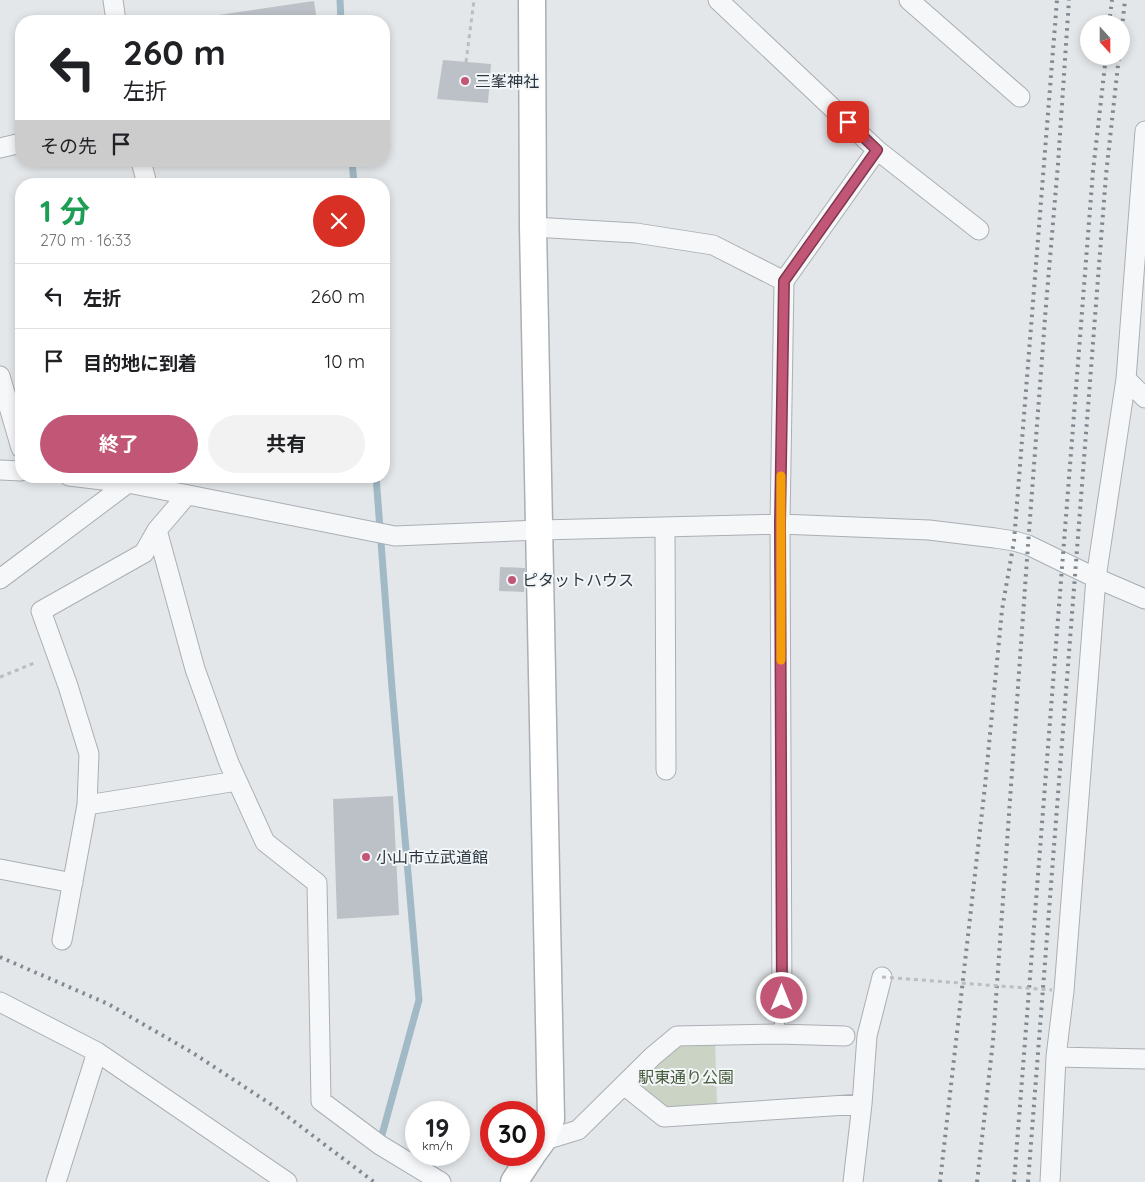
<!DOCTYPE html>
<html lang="ja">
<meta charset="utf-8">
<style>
:root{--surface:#fff;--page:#f2f2f2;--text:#202124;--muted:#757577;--line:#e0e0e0;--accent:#c25676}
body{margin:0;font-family:Quicksand,"Noto Sans JP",sans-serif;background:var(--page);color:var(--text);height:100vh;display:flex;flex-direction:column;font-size:19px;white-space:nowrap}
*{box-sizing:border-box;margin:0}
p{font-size:16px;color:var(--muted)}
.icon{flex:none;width:28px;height:28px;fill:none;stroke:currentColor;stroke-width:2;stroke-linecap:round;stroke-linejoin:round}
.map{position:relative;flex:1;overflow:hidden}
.sheet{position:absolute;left:15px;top:178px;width:375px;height:305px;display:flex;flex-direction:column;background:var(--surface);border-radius:20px;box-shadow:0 2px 8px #0003}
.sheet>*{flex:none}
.top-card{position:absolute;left:15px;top:15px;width:375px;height:152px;border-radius:20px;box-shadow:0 2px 8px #0003;background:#fff;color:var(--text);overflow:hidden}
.needle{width:32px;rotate:159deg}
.buttons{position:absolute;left:1080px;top:15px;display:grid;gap:10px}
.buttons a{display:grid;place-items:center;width:50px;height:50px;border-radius:50%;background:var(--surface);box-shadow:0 2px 8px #0003;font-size:25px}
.speed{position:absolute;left:405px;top:1101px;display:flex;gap:10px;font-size:25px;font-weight:700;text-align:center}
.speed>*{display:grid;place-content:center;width:65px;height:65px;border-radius:50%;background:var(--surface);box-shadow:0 2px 8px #0003;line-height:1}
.speed small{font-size:12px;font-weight:400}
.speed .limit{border:8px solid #d22;background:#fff;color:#111}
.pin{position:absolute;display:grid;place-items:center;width:42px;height:42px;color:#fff;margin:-21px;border-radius:10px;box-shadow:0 2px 8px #0006}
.me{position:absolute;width:55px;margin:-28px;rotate:0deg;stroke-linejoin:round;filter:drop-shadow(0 0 4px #0008)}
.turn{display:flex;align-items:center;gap:18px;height:105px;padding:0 25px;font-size:22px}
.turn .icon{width:65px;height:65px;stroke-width:2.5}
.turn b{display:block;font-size:35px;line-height:42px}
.then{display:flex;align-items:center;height:48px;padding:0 25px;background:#0003;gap:10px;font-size:19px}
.round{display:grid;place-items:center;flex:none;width:52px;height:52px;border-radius:26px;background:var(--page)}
.overview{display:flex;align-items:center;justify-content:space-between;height:85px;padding:0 25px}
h1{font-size:30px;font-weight:700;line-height:38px;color:#1e9e55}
.primary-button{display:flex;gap:10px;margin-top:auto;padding:10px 25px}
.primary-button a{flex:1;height:58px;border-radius:30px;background:var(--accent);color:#fff;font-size:20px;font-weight:700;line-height:58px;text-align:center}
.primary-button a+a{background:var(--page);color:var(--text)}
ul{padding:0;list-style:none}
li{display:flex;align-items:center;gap:15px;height:65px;padding:0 25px;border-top:1px solid var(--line)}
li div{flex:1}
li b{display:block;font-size:19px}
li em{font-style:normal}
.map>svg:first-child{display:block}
.green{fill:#cbd3c5}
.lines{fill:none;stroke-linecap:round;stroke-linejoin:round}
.stream{stroke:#a2b9c6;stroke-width:7}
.building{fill:#bbc1c6}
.lane-casing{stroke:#a9afb4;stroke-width:11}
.street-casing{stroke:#a9afb4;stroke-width:21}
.secondary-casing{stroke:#a9afb4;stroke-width:29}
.path{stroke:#babdc2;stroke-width:3;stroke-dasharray:4 4;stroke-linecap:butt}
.lane{stroke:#f6f7f9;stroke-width:9}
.street{stroke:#f6f7f9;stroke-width:19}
.secondary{stroke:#fff;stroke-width:26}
.rail{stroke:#7e8992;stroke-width:4;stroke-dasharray:2.5 5;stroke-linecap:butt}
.path-bridge{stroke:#babdc2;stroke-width:3;stroke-dasharray:4 4;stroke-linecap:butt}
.route-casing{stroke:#7e384d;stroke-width:12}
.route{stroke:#c25676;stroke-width:9}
.slow{stroke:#f59e0b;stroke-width:9}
.poi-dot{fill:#c25676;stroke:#f3f6f8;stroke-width:2}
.labels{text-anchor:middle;stroke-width:4;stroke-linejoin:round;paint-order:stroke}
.poi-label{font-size:16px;fill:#2d3741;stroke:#f3f6f8;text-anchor:start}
.park-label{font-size:16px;fill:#465b3b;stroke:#f3f6f8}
</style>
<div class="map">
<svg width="1145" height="1182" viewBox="0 0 1145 1182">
<rect width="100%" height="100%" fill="#e4e7ea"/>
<path class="green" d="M715 1041 717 1104 665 1111 636 1081 676 1044Z"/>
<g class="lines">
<path class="stream" d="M340 0 341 21
M352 161 354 184
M376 476 392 688 419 1000 380 1142"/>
</g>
<path class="building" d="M314 1 317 21H185V20Z
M443 60 491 64 488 103 437 99Z
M500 567 525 568 524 592 499 591Z
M393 796 399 915 337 919 333 799Z"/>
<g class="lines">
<g class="lane-casing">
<path id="lane" d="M778 1034 782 1004"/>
</g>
<g class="street-casing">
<path id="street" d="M113 0 116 21
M718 0 877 150 979 230
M909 0 1020 97
M0 148 21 143
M141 161 147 184
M533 227 636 233 713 245 784 281
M0 376 21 448
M1126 379 1145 398
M0 470 21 471
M69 476 128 483 395 536 540 530 780 524 929 530 995 538 1014 541 1028 545 1096 578 1145 599
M665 528 666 770
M157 530 195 669 229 763 265 842 317 883 321 1101 380 1145 441 1182
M0 579 128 483
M87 805 237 781
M0 869 73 883
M62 940 87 805 89 754 68 686 41 611 144 553 157 530 187 495
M0 1002 97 1052 287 1182
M782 1004 780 524 784 281 877 150
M1056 1057 1145 1059
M624 1085 664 1117 862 1104
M542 1141 578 1130 653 1056 677 1036 778 1034 845 1036
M56 1182 97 1052
M853 1182 862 1104 867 1036 882 977
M1050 1182 1056 1057 1064 991 1096 578 1126 379 1145 131"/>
</g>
<g class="secondary-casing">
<path id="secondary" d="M532 0 533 227 551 1119 542 1141 534 1152
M514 1182 532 1155"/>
</g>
<path class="path" d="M466 62 474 0
M0 677 37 662"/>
<use href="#lane" class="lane"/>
<use href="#street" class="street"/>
<use href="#secondary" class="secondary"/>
<path class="rail" d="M1109 24 1112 0
M1121 36 1125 0
M0 957 108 1004 193 1053 275 1107 374 1182
M940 1182 985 786 1002 610 1014 541 1057 0
M977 1182 993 1041 1028 545 1046 305 1058 164 1069 0
M1014 1182 1093 171 1106 56
M1028 1182 1106 175 1119 56"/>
<path class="path-bridge" d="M882 977 1052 990"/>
</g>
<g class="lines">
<g class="route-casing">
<path id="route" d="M782 998 780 524 784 281 877 150 848 122"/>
</g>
<use href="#route" class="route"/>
<path class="slow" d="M781 660V476"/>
</g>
<g class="poi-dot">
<circle cx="465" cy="81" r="5"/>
<circle cx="512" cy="580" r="5"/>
<circle cx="366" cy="857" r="5"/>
</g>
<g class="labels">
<g class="poi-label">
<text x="475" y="87">三峯神社</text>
<text x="522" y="586">ピタットハウス</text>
<text x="376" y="863">小山市立武道館</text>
</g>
<g class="park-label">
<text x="686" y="1083">駅東通り公園</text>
</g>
</g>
</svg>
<div class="buttons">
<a><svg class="needle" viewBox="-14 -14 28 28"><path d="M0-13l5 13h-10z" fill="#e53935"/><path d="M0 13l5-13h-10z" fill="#757577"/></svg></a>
</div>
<div class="speed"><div>19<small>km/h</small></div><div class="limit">30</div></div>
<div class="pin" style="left:848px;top:122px;background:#d93025"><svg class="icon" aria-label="arrive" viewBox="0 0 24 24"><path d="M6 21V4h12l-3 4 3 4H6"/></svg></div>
<svg class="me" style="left:782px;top:998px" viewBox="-20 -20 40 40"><circle r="17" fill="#c25676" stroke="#fff" stroke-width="3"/><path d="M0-11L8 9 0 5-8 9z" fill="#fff"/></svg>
<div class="top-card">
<div class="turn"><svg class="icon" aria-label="left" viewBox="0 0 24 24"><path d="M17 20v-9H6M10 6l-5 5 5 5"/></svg><div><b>260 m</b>左折</div></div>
<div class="then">その先<svg class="icon" aria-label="arrive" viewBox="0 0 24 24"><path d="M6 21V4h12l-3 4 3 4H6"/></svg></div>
</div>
<section class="sheet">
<div class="overview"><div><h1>1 分</h1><p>270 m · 16:33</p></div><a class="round" style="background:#d93025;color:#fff"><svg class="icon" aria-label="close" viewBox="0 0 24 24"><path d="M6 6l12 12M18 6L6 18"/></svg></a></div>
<ul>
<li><svg class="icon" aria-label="left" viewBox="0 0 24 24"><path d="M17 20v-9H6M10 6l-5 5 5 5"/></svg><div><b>左折</b></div><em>260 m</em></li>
<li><svg class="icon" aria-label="arrive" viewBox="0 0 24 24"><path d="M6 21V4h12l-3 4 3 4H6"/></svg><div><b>目的地に到着</b></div><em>10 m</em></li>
</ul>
<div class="primary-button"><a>終了</a><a>共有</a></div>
</section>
</div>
